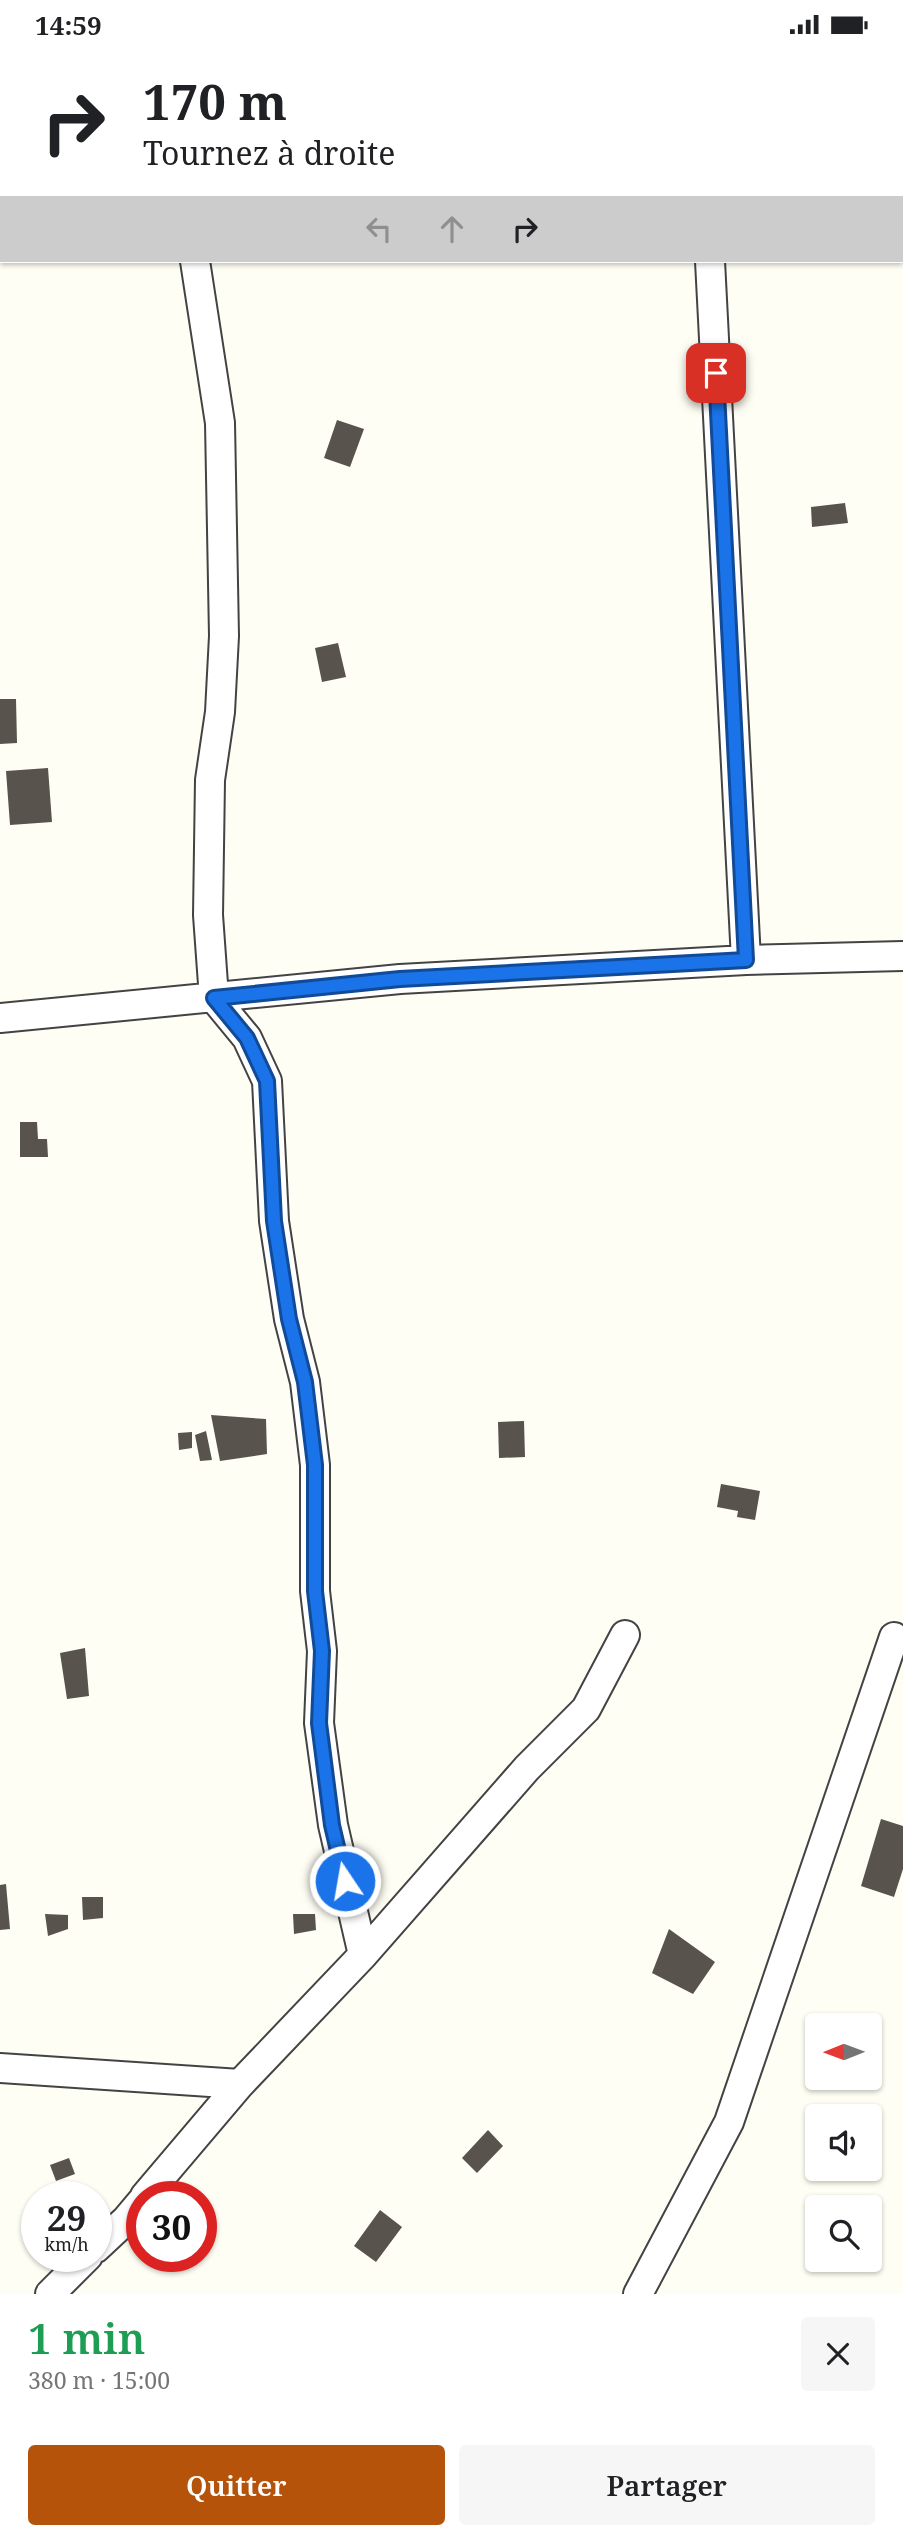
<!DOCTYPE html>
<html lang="fr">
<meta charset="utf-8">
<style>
:root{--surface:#fff;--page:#f6f6f6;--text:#202124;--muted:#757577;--accent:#b45309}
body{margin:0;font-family:"Noto Serif",serif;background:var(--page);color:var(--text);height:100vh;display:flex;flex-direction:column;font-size:26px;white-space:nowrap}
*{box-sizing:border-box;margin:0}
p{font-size:23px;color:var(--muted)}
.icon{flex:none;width:38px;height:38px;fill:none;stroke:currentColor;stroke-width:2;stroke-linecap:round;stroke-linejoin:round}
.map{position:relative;height:2245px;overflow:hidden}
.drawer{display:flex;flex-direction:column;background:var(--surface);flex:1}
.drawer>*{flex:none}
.hud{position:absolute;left:0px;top:0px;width:903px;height:214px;box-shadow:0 2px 5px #0004;background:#fff;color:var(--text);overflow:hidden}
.needle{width:46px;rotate:269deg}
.fabs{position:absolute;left:805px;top:1964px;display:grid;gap:14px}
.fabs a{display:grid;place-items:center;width:77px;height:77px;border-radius:7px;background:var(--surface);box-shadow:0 2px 5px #0004;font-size:35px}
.speed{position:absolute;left:21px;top:2132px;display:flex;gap:14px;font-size:35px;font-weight:700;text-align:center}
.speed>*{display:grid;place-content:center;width:91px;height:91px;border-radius:50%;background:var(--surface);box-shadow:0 2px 5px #0004;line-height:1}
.speed small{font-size:18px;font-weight:400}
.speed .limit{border:10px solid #d22;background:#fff;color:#111}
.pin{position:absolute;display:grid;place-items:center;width:60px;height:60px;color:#fff;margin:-30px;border-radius:14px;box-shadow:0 4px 10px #0006}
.me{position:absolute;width:77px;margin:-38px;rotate:348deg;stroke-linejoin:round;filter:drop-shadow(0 0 5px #0008)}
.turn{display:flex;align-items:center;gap:24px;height:147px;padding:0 28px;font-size:32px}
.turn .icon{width:91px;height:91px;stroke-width:2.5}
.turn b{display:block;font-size:49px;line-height:60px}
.lanes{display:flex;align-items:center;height:66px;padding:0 28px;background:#0003;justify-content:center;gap:35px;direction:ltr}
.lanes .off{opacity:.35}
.round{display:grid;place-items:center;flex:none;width:74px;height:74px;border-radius:7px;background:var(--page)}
.overview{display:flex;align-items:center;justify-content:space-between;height:119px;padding:0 28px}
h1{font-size:42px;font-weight:600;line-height:52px;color:#1e9e55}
.primary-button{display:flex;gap:14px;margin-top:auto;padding:14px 28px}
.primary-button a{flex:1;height:80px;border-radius:7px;background:var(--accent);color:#fff;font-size:28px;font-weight:600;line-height:80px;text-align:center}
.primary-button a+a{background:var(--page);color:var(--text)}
.status{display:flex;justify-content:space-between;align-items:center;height:49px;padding:0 35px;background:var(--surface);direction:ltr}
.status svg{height:19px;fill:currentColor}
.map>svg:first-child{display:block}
.building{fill:#58534d}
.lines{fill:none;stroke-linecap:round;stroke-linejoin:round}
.minor-casing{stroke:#434343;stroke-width:32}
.minor{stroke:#fff;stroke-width:28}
.route-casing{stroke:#114b97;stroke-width:18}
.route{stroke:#1a73e8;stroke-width:12}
</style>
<div class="status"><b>14:59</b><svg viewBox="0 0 49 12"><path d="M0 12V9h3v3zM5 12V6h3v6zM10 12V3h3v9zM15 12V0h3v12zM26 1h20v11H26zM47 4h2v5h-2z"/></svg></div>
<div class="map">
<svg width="903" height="2245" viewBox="0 0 903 2245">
<rect width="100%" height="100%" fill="#fefef4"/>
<path class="building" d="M337 371 364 380 350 418 324 409Z
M845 454 848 474 812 478 811 458Z
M338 594 346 628 322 633 315 599Z
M0 650H16L17 694 0 695Z
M48 719 52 773 10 776 6 722Z
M20 1073H37L38 1090H47L48 1108H20Z
M211 1366 266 1370 267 1405 220 1412Z
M524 1372 525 1408 499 1409 498 1373Z
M206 1382 212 1411 200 1412 195 1386Z
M192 1383V1399L179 1401 178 1384Z
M721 1435 760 1442 755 1471 737 1468 738 1462 717 1458Z
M85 1599 89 1647 67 1650 60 1604Z
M881 1770 903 1777V1820L894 1848 861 1837Z
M6 1835 10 1880 0 1881V1836Z
M82 1848H103V1869L83 1871Z
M45 1865 68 1866V1880L48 1887Z
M293 1865H315L316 1881 294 1885Z
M669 1880 715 1913 693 1945 652 1924Z
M488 2081 503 2097 477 2124 462 2109Z
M69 2109 75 2125 56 2132 50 2116Z
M380 2161 402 2178 376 2213 354 2197Z"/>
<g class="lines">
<g class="minor-casing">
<path id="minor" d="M173 0V2
M699 0V2
M195 212 220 374 224 587 220 663 210 731 208 866 214 949 247 989 267 1032 274 1172 289 1270 305 1333 315 1416V1542L322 1602 319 1674 333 1776 363 1906
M710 212 746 911
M0 969 400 930 746 911 903 907
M0 2019 240 2035
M145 2147 240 2035 363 1906 527 1719 586 1660 625 1586
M96 2199 126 2171 142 2152
M50 2245 88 2207
M638 2245 729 2073 894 1588"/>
</g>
<use href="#minor" class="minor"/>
</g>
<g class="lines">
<g class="route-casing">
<path id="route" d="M345 1832 332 1776 319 1674 322 1602 315 1542V1416L305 1333 289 1270 274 1172 267 1032 247 989 214 949 400 930 746 911 716 324"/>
</g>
<use href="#route" class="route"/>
</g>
</svg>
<div class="fabs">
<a><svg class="needle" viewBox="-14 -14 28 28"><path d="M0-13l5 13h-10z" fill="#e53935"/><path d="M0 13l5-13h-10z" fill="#757577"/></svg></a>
<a><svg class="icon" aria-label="sound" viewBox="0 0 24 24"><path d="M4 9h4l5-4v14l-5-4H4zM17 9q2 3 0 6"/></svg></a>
<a><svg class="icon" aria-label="search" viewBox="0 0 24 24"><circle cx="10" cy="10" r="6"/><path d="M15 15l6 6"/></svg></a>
</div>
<div class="speed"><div>29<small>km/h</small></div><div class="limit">30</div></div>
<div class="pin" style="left:716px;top:324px;background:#d93025"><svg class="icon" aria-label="arrive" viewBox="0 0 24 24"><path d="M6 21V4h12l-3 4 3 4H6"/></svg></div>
<svg class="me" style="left:345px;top:1832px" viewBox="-20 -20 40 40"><circle r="17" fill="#1a73e8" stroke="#fff" stroke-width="3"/><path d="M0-11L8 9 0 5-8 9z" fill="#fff"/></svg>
<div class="hud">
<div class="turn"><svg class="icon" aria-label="right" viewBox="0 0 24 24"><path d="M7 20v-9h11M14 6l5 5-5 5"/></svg><div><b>170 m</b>Tournez à droite</div></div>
<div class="lanes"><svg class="icon off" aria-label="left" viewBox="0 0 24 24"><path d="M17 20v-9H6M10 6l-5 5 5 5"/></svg><svg class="icon off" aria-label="ahead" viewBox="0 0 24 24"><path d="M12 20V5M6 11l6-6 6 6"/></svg><svg class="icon" aria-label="right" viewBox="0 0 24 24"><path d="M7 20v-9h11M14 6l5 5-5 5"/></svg></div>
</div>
</div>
<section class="drawer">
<div class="overview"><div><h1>1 min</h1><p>380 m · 15:00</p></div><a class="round"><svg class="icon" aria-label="close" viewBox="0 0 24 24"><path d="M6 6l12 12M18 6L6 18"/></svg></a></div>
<div class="primary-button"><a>Quitter</a><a>Partager</a></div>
</section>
